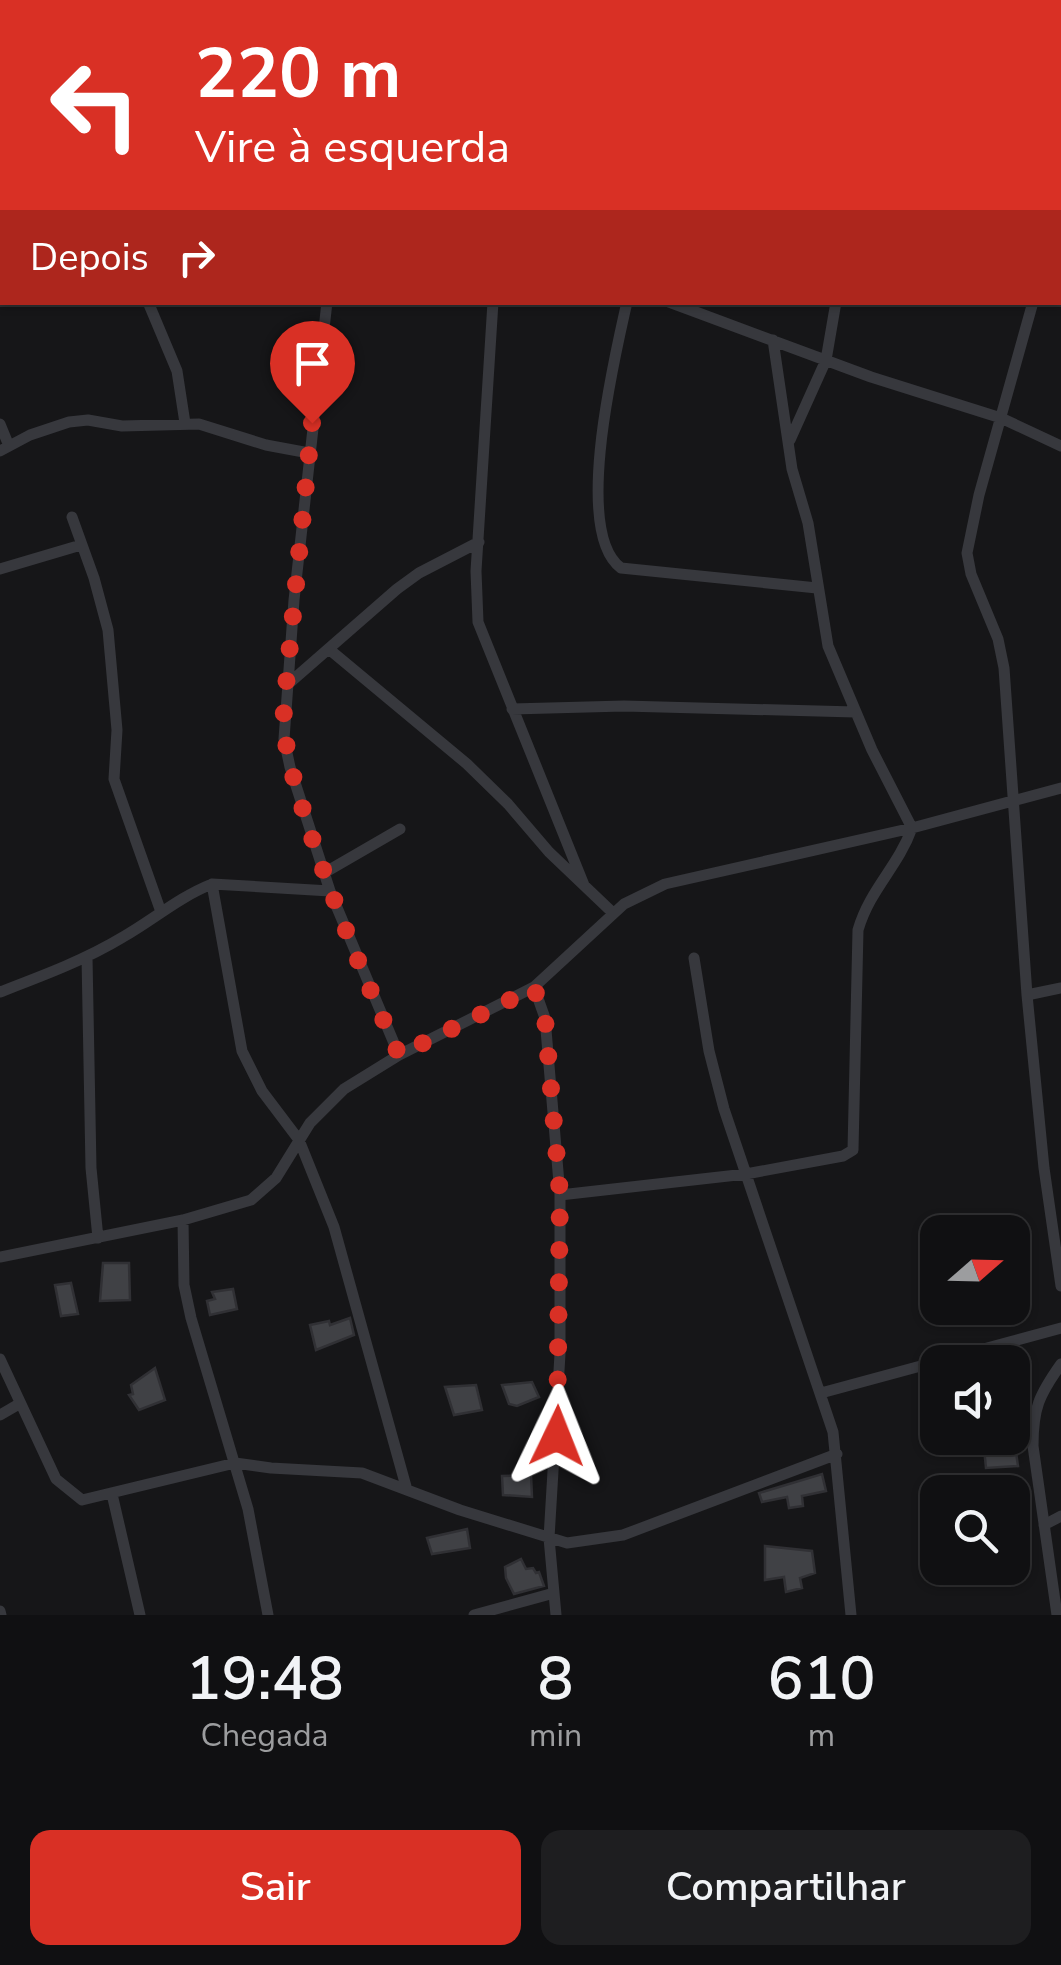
<!DOCTYPE html>
<html lang="pt">
<meta charset="utf-8">
<style>
:root{--surface:#101012;--page:#1e1e20;--text:#f1f3f6;--muted:#9c9d9f;--line:#303032;--accent:#d93025}
body{margin:0;font-family:"Nunito Sans",sans-serif;background:var(--page);color:var(--text);height:100vh;display:flex;flex-direction:column;font-size:38px;white-space:nowrap}
*{box-sizing:border-box;margin:0}
p{font-size:32px;color:var(--muted)}
.icon{flex:none;width:55px;height:55px;fill:none;stroke:currentColor;stroke-width:2;stroke-linecap:round;stroke-linejoin:round}
.map{position:relative;height:1615px;overflow:hidden}
.side{display:flex;flex-direction:column;background:var(--surface);flex:1}
.side>*{flex:none}
.guide{position:absolute;left:0px;top:0px;width:1062px;height:305px;box-shadow:0 2px 8px #0004,0 0 0 2px var(--line);background:#d93025;color:#fff;overflow:hidden}
.needle{width:65px;rotate:70deg}
.buttons{position:absolute;left:920px;top:1215px;display:grid;gap:20px}
.buttons a{display:grid;place-items:center;width:110px;height:110px;border-radius:20px;background:var(--surface);box-shadow:0 2px 8px #0004,0 0 0 2px var(--line);font-size:50px}
.pin{position:absolute;display:grid;place-items:center;width:85px;height:85px;color:#fff;margin:-102px -42px;border-radius:50% 50% 50% 0;rotate:-45deg;box-shadow:0 0 10px #0007}
.pin .icon{rotate:45deg}
.me{position:absolute;width:110px;margin:-55px;rotate:2deg;stroke-linejoin:round;filter:drop-shadow(0 0 8px #0008)}
.turn{display:flex;align-items:center;gap:35px;height:210px;padding:0 30px;font-size:45px}
.turn .icon{width:130px;height:130px;stroke-width:2.5}
.turn b{display:block;font-size:70px;line-height:85px}
.then{display:flex;align-items:center;height:95px;padding:0 30px;background:#0003;gap:20px;font-size:38px}
.eta{display:flex;justify-content:space-evenly;align-items:center;height:170px;text-align:center}
.eta b{font-size:60px;font-weight:600;line-height:70px}
.primary-button{display:flex;gap:20px;margin-top:auto;padding:20px 30px}
.primary-button a{flex:1;height:115px;border-radius:20px;background:var(--accent);color:#fff;font-size:40px;font-weight:600;line-height:115px;text-align:center}
.primary-button a+a{background:var(--page);color:var(--text)}
.map>svg:first-child{display:block}
.building{fill:#404145;stroke:#303034;stroke-width:2.5}
.lines{fill:none;stroke-linecap:round;stroke-linejoin:round}
.street{stroke:#37383d;stroke-width:11}
.route{stroke:#d93025;stroke-width:18;stroke-dasharray:0 32.4}
</style>
<div class="map">
<svg width="1061" height="1615" viewBox="0 0 1061 1615">
<rect width="100%" height="100%" fill="#161618"/>
<path class="building" d="M103 1263H129L130 1300 100 1301Z
M71 1283 78 1314 61 1316 55 1285Z
M233 1289 237 1309 210 1315 207 1301 215 1299 212 1292Z
M350 1318 354 1335 316 1350 310 1325 329 1321 330 1325Z
M155 1368 165 1400 139 1410 129 1395 133 1394 131 1385Z
M532 1382 539 1397 517 1406 509 1404 502 1385Z
M476 1385 482 1410 454 1415 445 1387Z
M983 1438H1014L1018 1466 986 1468Z
M822 1474 826 1491 802 1496 803 1506 789 1508 787 1497 762 1502 759 1493Z
M531 1475 532 1497 503 1495 502 1476Z
M467 1529 470 1548 432 1554 427 1538Z
M765 1546 812 1551 815 1573 800 1578 802 1588 786 1592 784 1577 765 1580Z
M521 1559 526 1569 533 1568 536 1573 539 1572 544 1586 514 1594 506 1578 505 1567Z"/>
<g class="lines">
<path class="street" d="M401 0V2
M827 0 837 2
M0 59 2 60
M1060 116 1061 117
M1060 214 1061 211
M148 302 177 371 185 423
M327 302 294 600 284 739 290 767 330 891 399 1055
M493 302 476 571 478 622 584 885
M627 302C615 356 572 532 621 568L817 588
M669 302 871 377 1001 418 1061 446
M1033 302 979 495 967 553 971 574 998 639 1004 668 1027 995 1044 1168 1061 1286
M0 424 9 446
M790 440 826 360 836 302
M0 451 30 435 69 422 88 420 122 426 199 424 266 445 309 453
M72 517 94 578 108 630 117 730 114 779 161 912
M0 569 81 545
M330 650 467 764 508 804 549 852 613 913
M287 685 397 589 419 573 479 542
M512 709 624 706 855 712
M324 873 400 829
M212 884 242 1051 262 1091 299 1140 334 1227 407 1490
M87 957 91 1168 98 1238
M694 958 709 1051 724 1109 833 1432 851 1615
M534 987 545 1018 560 1195V1354L549 1538 556 1615
M0 992C42 976 85 960 123 937 153 920 179 897 212 884L330 891
M1027 995 1061 988
M560 1195 746 1174 843 1156 853 1150 858 930C870 889 898 867 912 828L872 750 828 646 808 523 792 469 773 340
M183 1220 184 1285 191 1318 248 1509 268 1615
M0 1257 183 1220 251 1200 276 1178 310 1123 344 1089 399 1055 534 987 624 904 665 884 912 828 1061 788
M0 1359 56 1479 82 1500 235 1463 271 1468 362 1473 460 1510 567 1543 623 1535 837 1454
M821 1393 1061 1328
M0 1415 19 1404
M112 1494 140 1615
M1044 1525 1061 1516
M0 1611 1 1615
M474 1615 554 1593
M1057 1615 1033 1446C1033 1408 1039 1395 1061 1364"/>
</g>
<g class="lines">
<path class="route" d="M312 423 284 706C282 748 296 786 308 826 334 904 365 980 399 1055L534 988 545 1018 560 1194 557 1436"/>
</g>
</svg>
<div class="buttons">
<a><svg class="needle" viewBox="-14 -14 28 28"><path d="M0-13l5 13h-10z" fill="#e53935"/><path d="M0 13l5-13h-10z" fill="#9c9d9f"/></svg></a>
<a><svg class="icon" aria-label="sound" viewBox="0 0 24 24"><path d="M4 9h4l5-4v14l-5-4H4zM17 9q2 3 0 6"/></svg></a>
<a><svg class="icon" aria-label="search" viewBox="0 0 24 24"><circle cx="10" cy="10" r="6"/><path d="M15 15l6 6"/></svg></a>
</div>
<div class="pin" style="left:312px;top:423px;background:#d93025"><svg class="icon" aria-label="arrive" viewBox="0 0 24 24"><path d="M6 21V4h12l-3 4 3 4H6"/></svg></div>
<svg class="me" style="left:557px;top:1436px" viewBox="-20 -20 40 40"><path d="M0-17L14 15 0 8-14 15z" fill="#d93025" stroke="#fff" stroke-width="4"/></svg>
<div class="guide">
<div class="turn"><svg class="icon" aria-label="left" viewBox="0 0 24 24"><path d="M17 20v-9H6M10 6l-5 5 5 5"/></svg><div><b>220 m</b>Vire à esquerda</div></div>
<div class="then">Depois<svg class="icon" aria-label="right" viewBox="0 0 24 24"><path d="M7 20v-9h11M14 6l5 5-5 5"/></svg></div>
</div>
</div>
<section class="side">
<div class="eta">
<div><b>19:48</b><p>Chegada</p></div>
<div><b>8</b><p>min</p></div>
<div><b>610</b><p>m</p></div>
</div>
<div class="primary-button"><a>Sair</a><a>Compartilhar</a></div>
</section>
